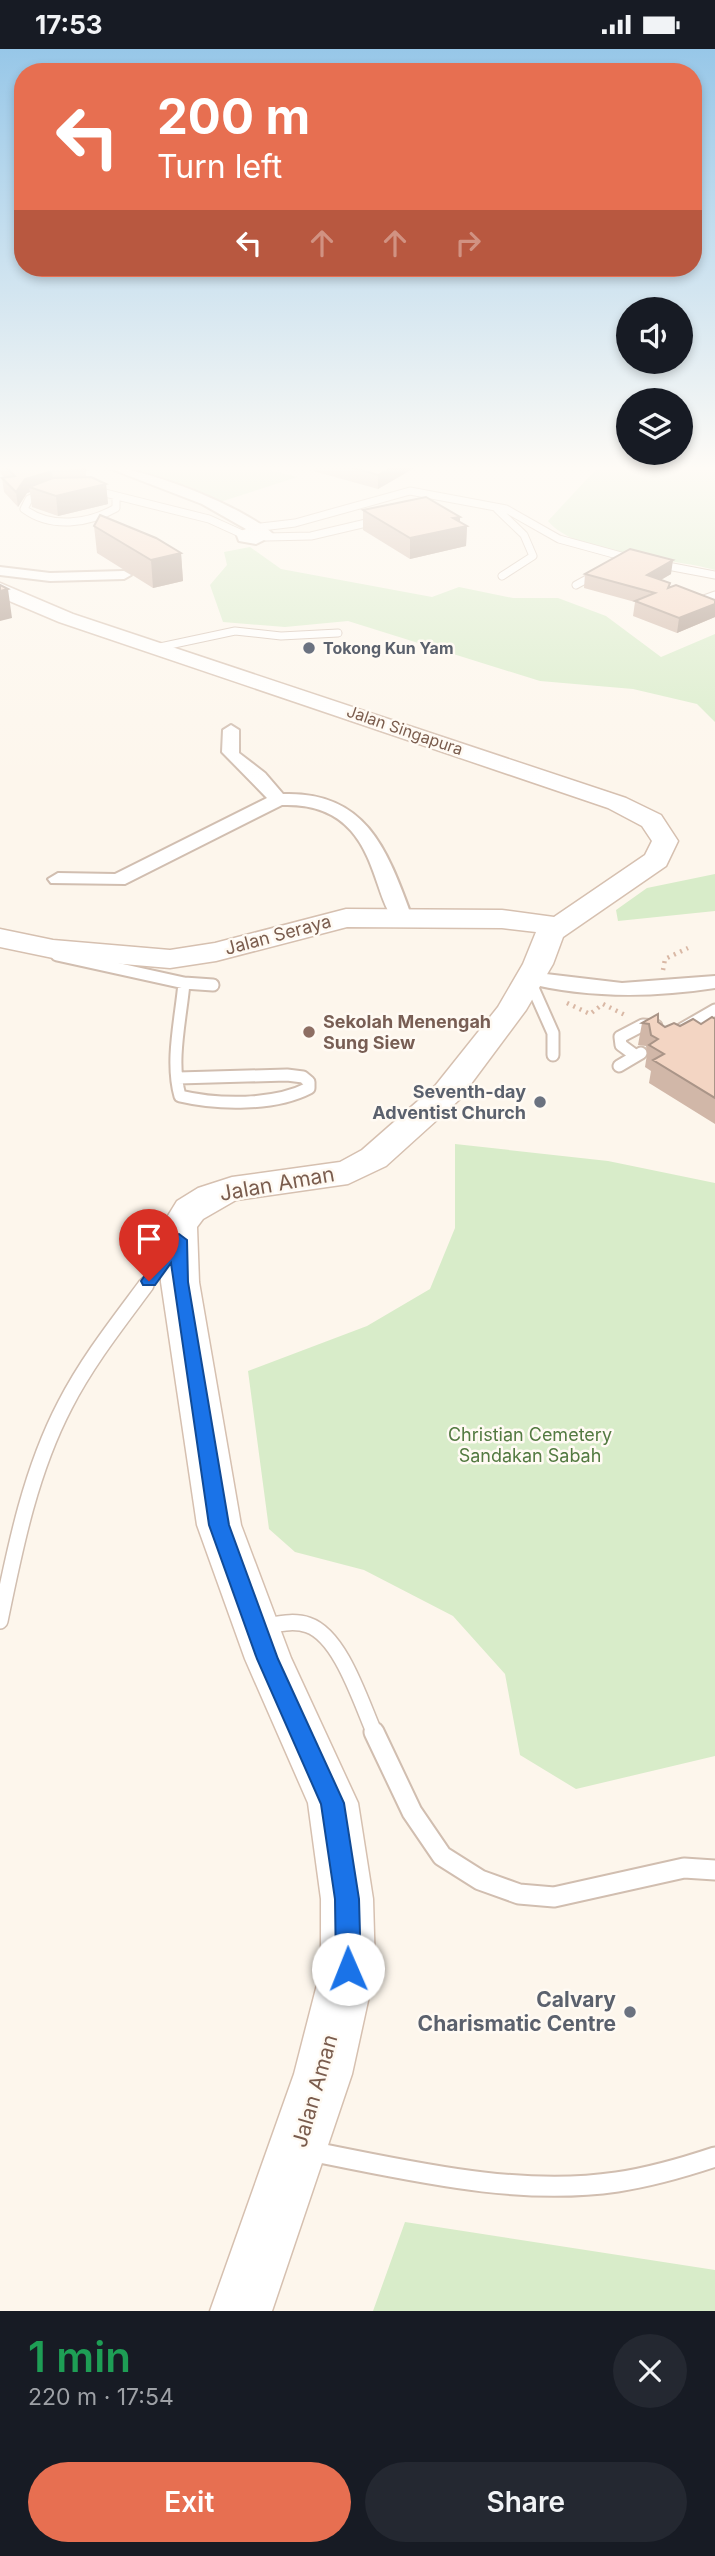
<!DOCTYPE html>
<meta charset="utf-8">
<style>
:root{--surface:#171b24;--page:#242831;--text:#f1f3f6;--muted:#9ea1a6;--accent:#e76f51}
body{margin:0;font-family:Inter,sans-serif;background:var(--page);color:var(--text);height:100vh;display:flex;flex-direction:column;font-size:26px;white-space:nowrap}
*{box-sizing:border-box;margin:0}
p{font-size:23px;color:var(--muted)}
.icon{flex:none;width:38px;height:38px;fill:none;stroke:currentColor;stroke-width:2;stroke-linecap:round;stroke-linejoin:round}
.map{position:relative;height:2262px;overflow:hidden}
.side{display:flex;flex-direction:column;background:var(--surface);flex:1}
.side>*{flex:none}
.guide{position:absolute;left:14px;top:14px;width:688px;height:214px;border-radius:28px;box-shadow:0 4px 10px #0003;background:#e76f51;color:#fff;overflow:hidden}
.fabs{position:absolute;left:616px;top:248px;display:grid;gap:14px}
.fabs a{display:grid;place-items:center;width:77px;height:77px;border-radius:50%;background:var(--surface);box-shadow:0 4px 10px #0003;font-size:35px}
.pin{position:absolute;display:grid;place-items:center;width:60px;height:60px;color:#fff;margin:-72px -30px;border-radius:50% 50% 50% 0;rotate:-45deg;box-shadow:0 0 7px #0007}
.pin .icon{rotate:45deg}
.me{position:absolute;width:77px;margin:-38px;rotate:359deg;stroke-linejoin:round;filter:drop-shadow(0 0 5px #0008)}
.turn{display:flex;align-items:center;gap:24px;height:147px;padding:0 28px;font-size:32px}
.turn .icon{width:91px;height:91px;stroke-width:2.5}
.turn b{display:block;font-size:49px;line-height:60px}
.lanes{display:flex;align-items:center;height:66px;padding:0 28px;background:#0003;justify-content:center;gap:35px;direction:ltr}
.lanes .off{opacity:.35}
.round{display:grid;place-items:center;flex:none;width:74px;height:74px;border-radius:37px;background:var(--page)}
.summary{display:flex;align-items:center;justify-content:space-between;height:119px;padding:0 28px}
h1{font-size:42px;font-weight:600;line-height:52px;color:#1e9e55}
.primary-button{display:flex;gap:14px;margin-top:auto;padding:14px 28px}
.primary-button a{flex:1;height:80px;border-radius:42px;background:var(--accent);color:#fff;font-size:28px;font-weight:600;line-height:80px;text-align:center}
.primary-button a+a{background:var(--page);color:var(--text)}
.status{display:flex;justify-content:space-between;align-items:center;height:49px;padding:0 35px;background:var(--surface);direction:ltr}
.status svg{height:19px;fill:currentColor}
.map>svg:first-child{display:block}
.green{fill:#d8ecc9}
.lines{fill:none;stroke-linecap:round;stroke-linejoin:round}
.lane-far3-casing{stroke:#d1beb0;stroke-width:9}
.lane-far2-casing{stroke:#d1beb0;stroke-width:15}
.lane-far1-casing{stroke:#d1beb0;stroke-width:18}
.lane-casing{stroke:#d1beb0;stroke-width:23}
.street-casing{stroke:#d1beb0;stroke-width:4}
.secondary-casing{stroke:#d6c0b0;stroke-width:3}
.path{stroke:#d9b8a5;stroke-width:4.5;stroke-dasharray:2 5;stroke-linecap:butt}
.lane-far3{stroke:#fff;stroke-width:7}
.lane-far2{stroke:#fff;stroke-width:11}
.lane-far1{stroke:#fff;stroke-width:15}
.lane{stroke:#fff;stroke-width:19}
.street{fill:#fff;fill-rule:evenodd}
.secondary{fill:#fff;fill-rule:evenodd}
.wall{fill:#d1b7a8}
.shaded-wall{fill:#aa9588}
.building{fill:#f3d5c3;stroke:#aa9588;stroke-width:2}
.route{fill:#1a73e8;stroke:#114b97;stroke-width:2}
.worship-dot{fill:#6b7280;stroke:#fffaf3;stroke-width:2.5}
.education-dot{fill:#8d6e63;stroke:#fffaf3;stroke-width:2.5}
.labels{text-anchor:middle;stroke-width:5;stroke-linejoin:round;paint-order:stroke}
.far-worship-label{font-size:16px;font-weight:bold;fill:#5b616d;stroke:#fffaf3;text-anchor:start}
.far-street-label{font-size:16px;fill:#7a5c4d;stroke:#fffaf3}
.street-label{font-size:18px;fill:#7a5c4d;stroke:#fffaf3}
.education-label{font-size:18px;font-weight:bold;fill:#785e54;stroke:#fffaf3;text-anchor:start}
.worship-label{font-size:18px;font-weight:bold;fill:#5b616d;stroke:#fffaf3;text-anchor:end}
.park-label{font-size:18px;fill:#537a41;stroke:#fffaf3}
.near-street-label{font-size:21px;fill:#7a5c4d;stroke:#fffaf3}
.near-worship-label{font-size:21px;font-weight:bold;fill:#5b616d;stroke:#fffaf3;text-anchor:end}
</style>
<div class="status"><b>17:53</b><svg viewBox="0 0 49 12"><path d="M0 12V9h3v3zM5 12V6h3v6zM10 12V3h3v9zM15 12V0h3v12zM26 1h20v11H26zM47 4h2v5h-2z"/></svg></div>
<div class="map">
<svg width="715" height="2262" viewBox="0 0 715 2262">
<rect width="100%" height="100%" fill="#fdf6ec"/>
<path class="green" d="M130 418H258L298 428 220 453Z
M598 418H715V521C670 508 577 507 548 472Z
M250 498 281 520 432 548 459 538 513 549H558L606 567 661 608 715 585V673L697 655 633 640 540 632 348 572 285 578 223 573 210 536 227 516 224 503Z
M715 825V862L618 872 616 861 647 839Z
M455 1095 608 1112 715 1134V1707L576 1740 520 1706 505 1625 453 1567 364 1521 295 1503 269 1480 248 1322 367 1277 430 1240 455 1179Z
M405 2173 715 2221V2262H373Z"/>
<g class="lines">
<g class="lane-far3-casing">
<path id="lane-far3" d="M93 441 209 470 242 485
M44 444 29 450 24 460C51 480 88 475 116 459V449
M497 460 524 486 533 507 502 527
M253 479 295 474 410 442 506 460 559 490 632 510
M266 488 311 487 379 471
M657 515 715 526
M576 536 598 524
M701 551 715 546
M160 598 235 582 281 587 338 584"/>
</g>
<g class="lane-far2-casing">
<path id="lane-far2" d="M57 906 184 934 213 936
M529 930 553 984V1006
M682 980 715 961
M636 1007 621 996 620 988 643 976 656 977
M619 1017 641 1004
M178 1029 287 1026 303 1028 309 1033V1039C274 1057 218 1056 180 1047 170 1012 181 969 184 934
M144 1238 171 1202"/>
</g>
<g class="lane-far1-casing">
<path id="lane-far1" d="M0 1572C15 1499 30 1423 65 1356 87 1313 117 1275 146 1236
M264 1577C278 1575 294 1571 308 1576 341 1587 361 1654 375 1685"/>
</g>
<g class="lane-casing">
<path id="lane" d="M374 1683 412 1763 442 1807 480 1831 519 1845 554 1848 684 1819 715 1821
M309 2102C408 2121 515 2148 617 2133 651 2128 682 2119 715 2108"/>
</g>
<g class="street-casing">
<path id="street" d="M106 418C144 418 247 459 274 486L256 495 239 492 236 484 246 480 202 455Z
M0 518 50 524 124 522 131 526 124 530 50 532 0 526Z
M231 676 239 681V704L265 724 283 745C366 742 387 800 412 868L409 872 402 874C368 866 387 752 282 756L125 835 51 834 48 830 58 824 115 825 267 749 222 703 223 681Z
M529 923 622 934 715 927V939C650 949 585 949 522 933L519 929 522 925Z"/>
</g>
<g class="secondary-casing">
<path id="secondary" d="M0 534 73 565 626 749 661 766 678 792 666 817 563 888 553 915 526 961 459 1051 386 1117 348 1135 236 1151 203 1170 197 1178 199 1233 241 1476 291 1609 358 1754 373 1850 375 1920 352 2025 272 2262H210L294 2025 321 1920V1850L308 1754 245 1610 197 1476 161 1233V1178L177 1152 198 1139 232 1128 340 1113 362 1101 435 1037 498 958 523 915 536 883 502 879 347 878 216 912 170 919 53 909 0 898V880L53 891 170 901 215 894 346 860 502 861 554 868 645 806 652 792 642 777 608 759 59 573 0 548Z"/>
</g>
<path class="path" d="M663 921 665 910 688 899
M567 954 590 965 603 955 627 967"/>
<use href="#lane-far3" class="lane-far3"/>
<use href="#lane-far2" class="lane-far2"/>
<use href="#lane-far1" class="lane-far1"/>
<use href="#lane" class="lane"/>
<use href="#street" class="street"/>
<use href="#secondary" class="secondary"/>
</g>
<path class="wall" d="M0 418H82L86 421V428L106 435 108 455 58 467 32 458 30 443 27 444 18 458 4 443 2 429 4 428 0 424Z
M313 418H416L378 440 313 422Z
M363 461 460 473 467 477 466 497 410 510 363 481Z
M94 477 181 504 183 532 153 539 97 504Z
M585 525H671L661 531 670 534V539L715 551V568L677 584 633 567 635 553 584 539Z
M715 970V1075L649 1034 651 1022 645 1018 647 1005 646 997 638 996 642 974 658 973 665 978 680 977 701 975Z"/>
<path class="shaded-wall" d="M392 418H416L378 440V426Z
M52 422 53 436 29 438 30 443 27 444 18 458 16 443 25 430Z
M106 435 108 455 58 467 56 447Z
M460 468V478L467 477 466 497 410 510V489L453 469Z
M181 504 183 532 153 539 151 511Z
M673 511 671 525 645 540 647 526Z
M8 540 12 569 0 572V542Z
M715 555V568L677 584 679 569Z"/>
<path class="building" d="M6 418H82L86 421 52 422 25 430 16 443 2 429 15 427Z
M351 418H392L378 426Z
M91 428 106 435 56 447 29 438 53 429Z
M426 448 460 468 453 469 467 477 410 489 363 461Z
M100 466 156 489 181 504 151 511 94 477Z
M630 500 673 511 647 526 670 534 668 539 676 536 715 551V555L679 569 635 552 655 544 585 525Z
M0 536 8 540 0 542Z
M658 965V973L665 978 674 974 680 977 693 970 701 975 712 968 715 970V1049L653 1011 664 1005 649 996 658 990 651 986 649 975 642 974Z"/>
<linearGradient id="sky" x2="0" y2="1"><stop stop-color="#97c7e8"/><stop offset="0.57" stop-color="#fefbf6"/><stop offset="1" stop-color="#fefbf6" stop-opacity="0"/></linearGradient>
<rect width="715" height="735" fill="url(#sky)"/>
<path class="route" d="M179 1185 187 1191 188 1233 229 1476 278 1610 344 1754 359 1850 361 1920 357 1929 348 1933 340 1929 336 1920 335 1850 321 1755 257 1610 209 1476 171 1214 155 1236H143L141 1232 173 1186Z"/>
<g class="worship-dot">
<circle cx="309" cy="599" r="7"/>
<circle cx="540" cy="1053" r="7"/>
<circle cx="630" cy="1963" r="7"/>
</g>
<circle class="education-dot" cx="309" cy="983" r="7"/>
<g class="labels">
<g class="far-worship-label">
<text x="323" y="605">Tokong Kun Yam</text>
</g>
<g class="far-street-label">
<text transform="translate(405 681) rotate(19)" y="6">Jalan Singapura</text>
</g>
<g class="street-label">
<text transform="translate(278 886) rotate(-15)" y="6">Jalan Seraya</text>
</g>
<g class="education-label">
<text x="323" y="979">Sekolah Menengah<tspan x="323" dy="21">Sung Siew</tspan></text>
</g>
<g class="worship-label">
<text x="526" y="1049">Seventh-day<tspan x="526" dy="21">Adventist Church</tspan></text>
</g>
<g class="park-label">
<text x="530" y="1392">Christian Cemetery<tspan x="530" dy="21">Sandakan Sabah</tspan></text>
</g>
<g class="near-street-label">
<text transform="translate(277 1135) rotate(-10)" y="7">Jalan Aman</text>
<text transform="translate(315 2042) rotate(-74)" y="7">Jalan Aman</text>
</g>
<g class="near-worship-label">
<text x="616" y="1958">Calvary<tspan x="616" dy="24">Charismatic Centre</tspan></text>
</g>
</g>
</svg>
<div class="fabs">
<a><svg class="icon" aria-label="sound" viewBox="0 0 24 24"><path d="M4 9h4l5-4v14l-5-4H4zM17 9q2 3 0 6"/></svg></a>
<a><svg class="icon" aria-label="layers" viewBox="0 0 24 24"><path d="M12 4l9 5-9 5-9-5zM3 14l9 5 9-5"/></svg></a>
</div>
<div class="pin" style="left:149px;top:1232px;background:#d93025"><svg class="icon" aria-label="arrive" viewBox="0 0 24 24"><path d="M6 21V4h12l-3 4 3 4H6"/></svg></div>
<svg class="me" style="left:348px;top:1920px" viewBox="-20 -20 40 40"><circle r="19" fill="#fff"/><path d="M0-13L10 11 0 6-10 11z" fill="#1a73e8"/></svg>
<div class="guide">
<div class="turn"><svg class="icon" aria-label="left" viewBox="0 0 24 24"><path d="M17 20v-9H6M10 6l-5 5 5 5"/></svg><div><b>200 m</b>Turn left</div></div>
<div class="lanes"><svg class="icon" aria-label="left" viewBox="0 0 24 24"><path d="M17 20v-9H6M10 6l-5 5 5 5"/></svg><svg class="icon off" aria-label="ahead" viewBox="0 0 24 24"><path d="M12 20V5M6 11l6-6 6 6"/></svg><svg class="icon off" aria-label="ahead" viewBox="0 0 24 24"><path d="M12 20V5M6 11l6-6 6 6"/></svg><svg class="icon off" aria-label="right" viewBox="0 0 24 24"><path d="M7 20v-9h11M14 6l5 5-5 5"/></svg></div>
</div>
</div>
<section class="side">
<div class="summary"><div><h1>1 min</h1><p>220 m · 17:54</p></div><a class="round"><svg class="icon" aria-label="close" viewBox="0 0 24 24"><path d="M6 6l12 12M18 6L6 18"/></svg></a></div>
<div class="primary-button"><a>Exit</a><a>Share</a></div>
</section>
